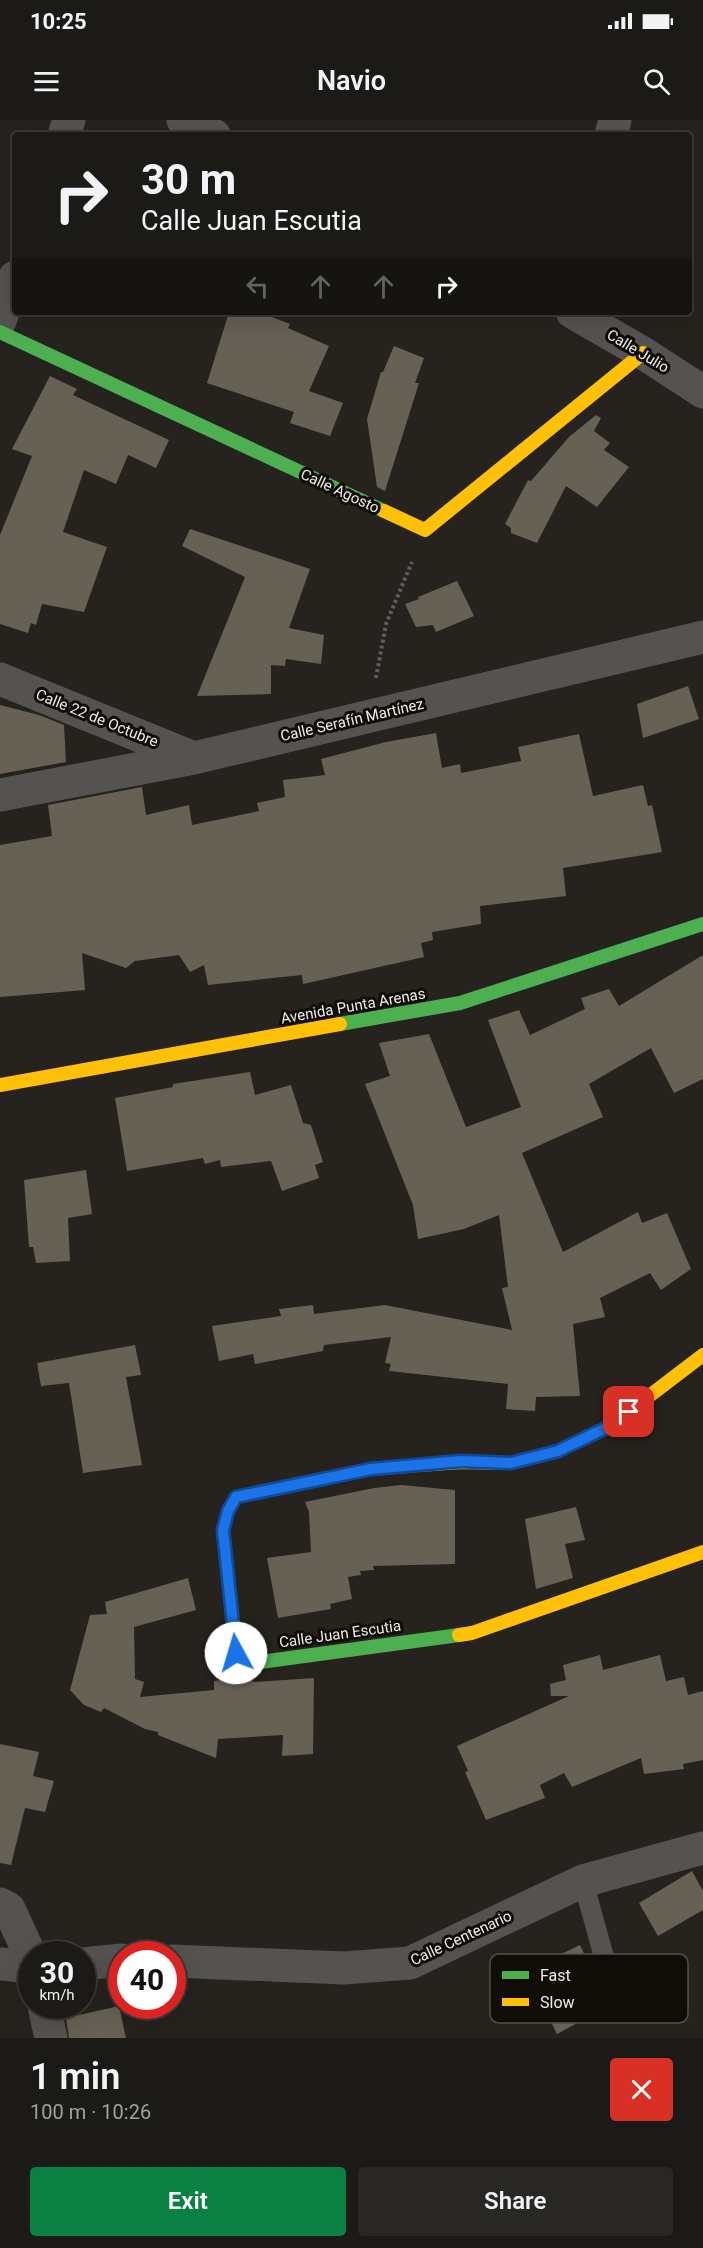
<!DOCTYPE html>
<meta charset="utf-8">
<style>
:root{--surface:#1c1a16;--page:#292723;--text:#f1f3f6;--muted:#a0a1a1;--line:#3a3835;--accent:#0b8043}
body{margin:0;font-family:Roboto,sans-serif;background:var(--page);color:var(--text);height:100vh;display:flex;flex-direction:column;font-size:22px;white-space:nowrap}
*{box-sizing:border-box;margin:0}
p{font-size:20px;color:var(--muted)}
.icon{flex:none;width:33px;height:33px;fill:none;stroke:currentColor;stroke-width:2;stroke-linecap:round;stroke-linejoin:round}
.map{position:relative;height:1918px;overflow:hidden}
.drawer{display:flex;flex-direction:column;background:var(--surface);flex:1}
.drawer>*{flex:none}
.guide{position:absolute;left:12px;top:12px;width:680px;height:183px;border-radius:6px;box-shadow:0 6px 24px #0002,0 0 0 2px var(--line);background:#1c1a16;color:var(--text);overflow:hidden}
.speed{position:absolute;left:18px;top:1821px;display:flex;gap:12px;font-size:30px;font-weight:700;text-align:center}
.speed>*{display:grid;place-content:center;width:78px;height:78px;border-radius:50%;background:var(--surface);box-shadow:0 6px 24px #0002,0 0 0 2px var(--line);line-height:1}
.speed small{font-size:15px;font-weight:400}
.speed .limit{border:9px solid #d22;background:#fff;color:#111}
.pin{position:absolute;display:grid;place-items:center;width:51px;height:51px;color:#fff;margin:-26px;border-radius:12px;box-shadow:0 3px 9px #0006}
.me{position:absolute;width:66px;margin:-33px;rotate:354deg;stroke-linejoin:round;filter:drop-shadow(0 0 4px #0008)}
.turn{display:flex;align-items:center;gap:21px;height:126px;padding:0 30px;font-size:27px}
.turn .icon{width:78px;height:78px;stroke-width:2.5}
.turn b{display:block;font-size:42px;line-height:51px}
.lanes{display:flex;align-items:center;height:57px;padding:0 30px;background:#0003;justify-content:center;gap:30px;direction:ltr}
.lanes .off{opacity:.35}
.round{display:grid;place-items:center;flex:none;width:63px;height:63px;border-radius:6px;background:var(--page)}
.head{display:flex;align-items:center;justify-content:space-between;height:102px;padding:0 30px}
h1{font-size:36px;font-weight:600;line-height:45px}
.action{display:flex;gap:12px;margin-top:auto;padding:12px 30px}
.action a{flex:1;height:69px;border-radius:6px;background:var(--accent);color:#fff;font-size:24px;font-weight:600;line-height:69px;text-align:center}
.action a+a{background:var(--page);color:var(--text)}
.status{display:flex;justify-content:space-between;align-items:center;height:42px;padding:0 30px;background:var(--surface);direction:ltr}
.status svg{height:16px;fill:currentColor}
header{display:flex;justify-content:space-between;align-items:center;height:78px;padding:0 30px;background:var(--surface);font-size:27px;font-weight:600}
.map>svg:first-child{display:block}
.building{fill:#666055}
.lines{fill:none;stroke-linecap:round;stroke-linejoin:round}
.path{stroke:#615f5d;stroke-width:4;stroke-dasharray:3 3;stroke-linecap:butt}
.lane{stroke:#545351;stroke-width:20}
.street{stroke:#545351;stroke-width:33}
.fast{stroke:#4caf50;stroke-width:14}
.slow{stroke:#ffc107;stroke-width:14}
.route-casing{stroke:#114b97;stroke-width:15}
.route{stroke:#1a73e8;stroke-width:10}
.labels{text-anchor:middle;stroke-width:6;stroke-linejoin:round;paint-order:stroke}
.street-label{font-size:15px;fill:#efebe4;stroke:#100d09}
.key{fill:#100d09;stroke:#53504b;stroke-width:1.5}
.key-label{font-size:16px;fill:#efebe4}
</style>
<div class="status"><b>10:25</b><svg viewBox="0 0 49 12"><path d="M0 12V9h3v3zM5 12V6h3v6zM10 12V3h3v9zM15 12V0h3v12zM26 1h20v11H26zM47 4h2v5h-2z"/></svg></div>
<header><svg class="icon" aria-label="menu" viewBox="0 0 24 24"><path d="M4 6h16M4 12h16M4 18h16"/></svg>Navio<svg class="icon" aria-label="search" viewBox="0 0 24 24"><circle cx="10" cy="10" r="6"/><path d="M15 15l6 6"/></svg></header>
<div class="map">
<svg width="703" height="1918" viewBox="0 0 703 1918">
<rect width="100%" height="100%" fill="#26231e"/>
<path class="building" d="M229 192H259L290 204 288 208 329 226 309 271 343 283 330 316 290 303 294 292 207 263Z
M394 226 424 238 415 263H419L385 371 377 367 367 299 381 252H383Z
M50 256 77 269 73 275 169 320 156 348 128 335 116 364 84 350 63 412 107 427 84 492 42 484 36 505 31 503 28 513 0 504V415L32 336 12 329Z
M596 295 601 298 594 311 610 323 604 330 629 347 597 387 566 366 537 423 511 413V408L505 404 528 360 531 361 569 317Z
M190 409 310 449 289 508 324 515 321 544 286 539 285 546 271 545V574L197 576 245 457 182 426Z
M457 461 474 496 436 512 433 505 416 507 405 484 419 479 418 477Z
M688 566 699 599 643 618 637 584Z
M0 585 39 595 64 605 66 642 0 654Z
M436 613 442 648 460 644 461 653 521 641 518 627 579 614 593 676 643 665 648 686 652 685 662 732 563 748 566 776 480 786 481 804 432 812 433 820 421 823 424 837 303 864 302 855 208 865 204 845 190 852 179 835 135 841 126 848 82 833 85 870 0 877V725L52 716 48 685 142 667 146 695 189 685 192 705 259 691 257 683 285 677 283 660 325 655 321 639 386 622Z
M703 835V959L674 973 651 928 589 964 603 997 522 1033 563 1132 638 1092 642 1103 667 1093 691 1149 661 1170 650 1153 600 1178 605 1197 573 1204 580 1276 536 1277 535 1291 506 1289 508 1264 389 1251 391 1244 385 1243 391 1217 324 1225 323 1231 255 1244 253 1234 219 1241 212 1206 281 1196 279 1189 313 1185 314 1194 385 1185 512 1210 502 1168 508 1167 499 1095 464 1109 418 1119 413 1085 365 964 390 956 379 923 429 914 466 1007 521 987 488 900 519 890 530 915 585 889 581 878 609 869 619 886Z
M250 952 255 975 291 965 303 1003 311 1005 323 1042 315 1045 319 1058 282 1071 271 1041 221 1047 220 1040 205 1044 203 1038 127 1051 115 978 173 967V964Z
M86 1050 92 1094 68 1098 70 1141 36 1143 33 1127H29L24 1060Z
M135 1225 141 1255 126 1257 142 1345 83 1353 69 1263 41 1266 37 1243Z
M401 1365 455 1370V1444L373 1446 374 1450 360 1451 361 1455 348 1457 352 1479 330 1484 331 1489 278 1498 267 1438 311 1432 309 1392 305 1382 374 1368Z
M576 1387 585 1420 565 1424 573 1458 536 1469 525 1399Z
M188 1458 196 1490 134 1507 135 1559 144 1562 140 1577 214 1570V1561L220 1560 219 1557 235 1556 255 1562 314 1558 313 1634 282 1636 283 1615 218 1619 216 1638 158 1615V1612L145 1609 104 1588 101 1592 84 1585 70 1570 90 1495 107 1494 105 1482Z
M600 1535 603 1550 660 1535 666 1561 684 1557 688 1575 703 1571V1640L683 1644 684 1649 644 1654 641 1638 572 1667 564 1653 540 1665 545 1678 486 1700 465 1652 468 1651 457 1626 569 1576H551L550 1564 566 1560 563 1545Z
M0 1624 39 1632 33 1656 54 1661 45 1692 25 1688 11 1745 0 1743Z
M692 1751 703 1771V1790L658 1816 639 1783Z
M580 1825 605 1879 587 1887 591 1894 581 1901 557 1914 527 1853 547 1844V1841Z
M119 1886 126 1918H69L66 1898Z"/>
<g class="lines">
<path class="path" d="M376 558 386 504 412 442"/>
<path class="lane" d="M583 1761 612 1866"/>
<path class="street" d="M183 0 214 15
M64 15 69 0
M611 15 615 0
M572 192 643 233 703 272
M0 201 15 157
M0 559 194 638
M0 675 194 638 703 517
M0 1784 9 1789 32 1839
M172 1841 344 1848 410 1843 583 1761 703 1728
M0 1844 32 1847
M82 1844 122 1840
M44 1886 51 1918"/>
<path class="fast" d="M0 212 384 391
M340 904 460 883 703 804
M419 1345 371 1349 236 1377 228 1391 223 1410 236 1533 243 1539 253 1543 459 1515"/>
<path class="slow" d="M384 391 425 410 643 233
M0 965 340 904
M419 1345 461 1342 511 1343 558 1331 610 1306 703 1235
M459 1515 472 1513 703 1432"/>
</g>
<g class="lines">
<g class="route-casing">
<path id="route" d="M236 1533 223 1410 228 1391 236 1377 371 1349 461 1341 511 1343 558 1331 610 1306 629 1292"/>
</g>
<use href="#route" class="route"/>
</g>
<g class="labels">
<g class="street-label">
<text transform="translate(638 231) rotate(31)" y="5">Calle Julio</text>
<text transform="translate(340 371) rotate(25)" y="5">Calle Agosto</text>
<text transform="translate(97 598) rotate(22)" y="5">Calle 22 de Octubre</text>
<text transform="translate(352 600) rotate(-13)" y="5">Calle Serafín Martínez</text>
<text transform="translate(353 886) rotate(-10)" y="5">Avenida Punta Arenas</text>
<text transform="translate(340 1514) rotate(-8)" y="5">Calle Juan Escutia</text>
<text transform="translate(461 1818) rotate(-25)" y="5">Calle Centenario</text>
</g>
</g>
<rect x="490" y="1834" width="198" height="69" rx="9" class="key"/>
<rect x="502" y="1851" width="27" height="8" fill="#4caf50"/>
<rect x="502" y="1878" width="27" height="8" fill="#ffc107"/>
<g class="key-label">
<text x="540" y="1861">Fast</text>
<text x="540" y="1888">Slow</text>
</g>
</svg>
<div class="speed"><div>30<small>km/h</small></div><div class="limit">40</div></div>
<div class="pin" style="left:629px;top:1292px;background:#d93025"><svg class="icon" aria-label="arrive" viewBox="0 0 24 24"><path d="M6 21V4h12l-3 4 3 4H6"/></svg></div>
<svg class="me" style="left:236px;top:1533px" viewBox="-20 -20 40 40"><circle r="19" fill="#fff"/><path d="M0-13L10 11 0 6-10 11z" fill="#1a73e8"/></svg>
<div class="guide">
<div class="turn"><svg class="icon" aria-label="right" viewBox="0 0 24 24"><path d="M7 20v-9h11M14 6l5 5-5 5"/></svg><div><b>30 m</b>Calle Juan Escutia</div></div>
<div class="lanes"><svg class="icon off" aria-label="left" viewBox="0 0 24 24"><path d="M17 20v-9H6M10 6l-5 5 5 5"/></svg><svg class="icon off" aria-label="ahead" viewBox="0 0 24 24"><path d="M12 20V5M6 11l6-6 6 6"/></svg><svg class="icon off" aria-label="ahead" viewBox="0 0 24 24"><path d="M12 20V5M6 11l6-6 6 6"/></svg><svg class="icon" aria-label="right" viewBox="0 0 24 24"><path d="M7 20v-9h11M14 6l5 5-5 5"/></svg></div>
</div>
</div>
<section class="drawer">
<div class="head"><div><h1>1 min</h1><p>100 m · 10:26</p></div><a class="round" style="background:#d93025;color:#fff"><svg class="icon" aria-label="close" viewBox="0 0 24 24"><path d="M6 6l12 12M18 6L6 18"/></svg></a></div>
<div class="action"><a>Exit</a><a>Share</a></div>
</section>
